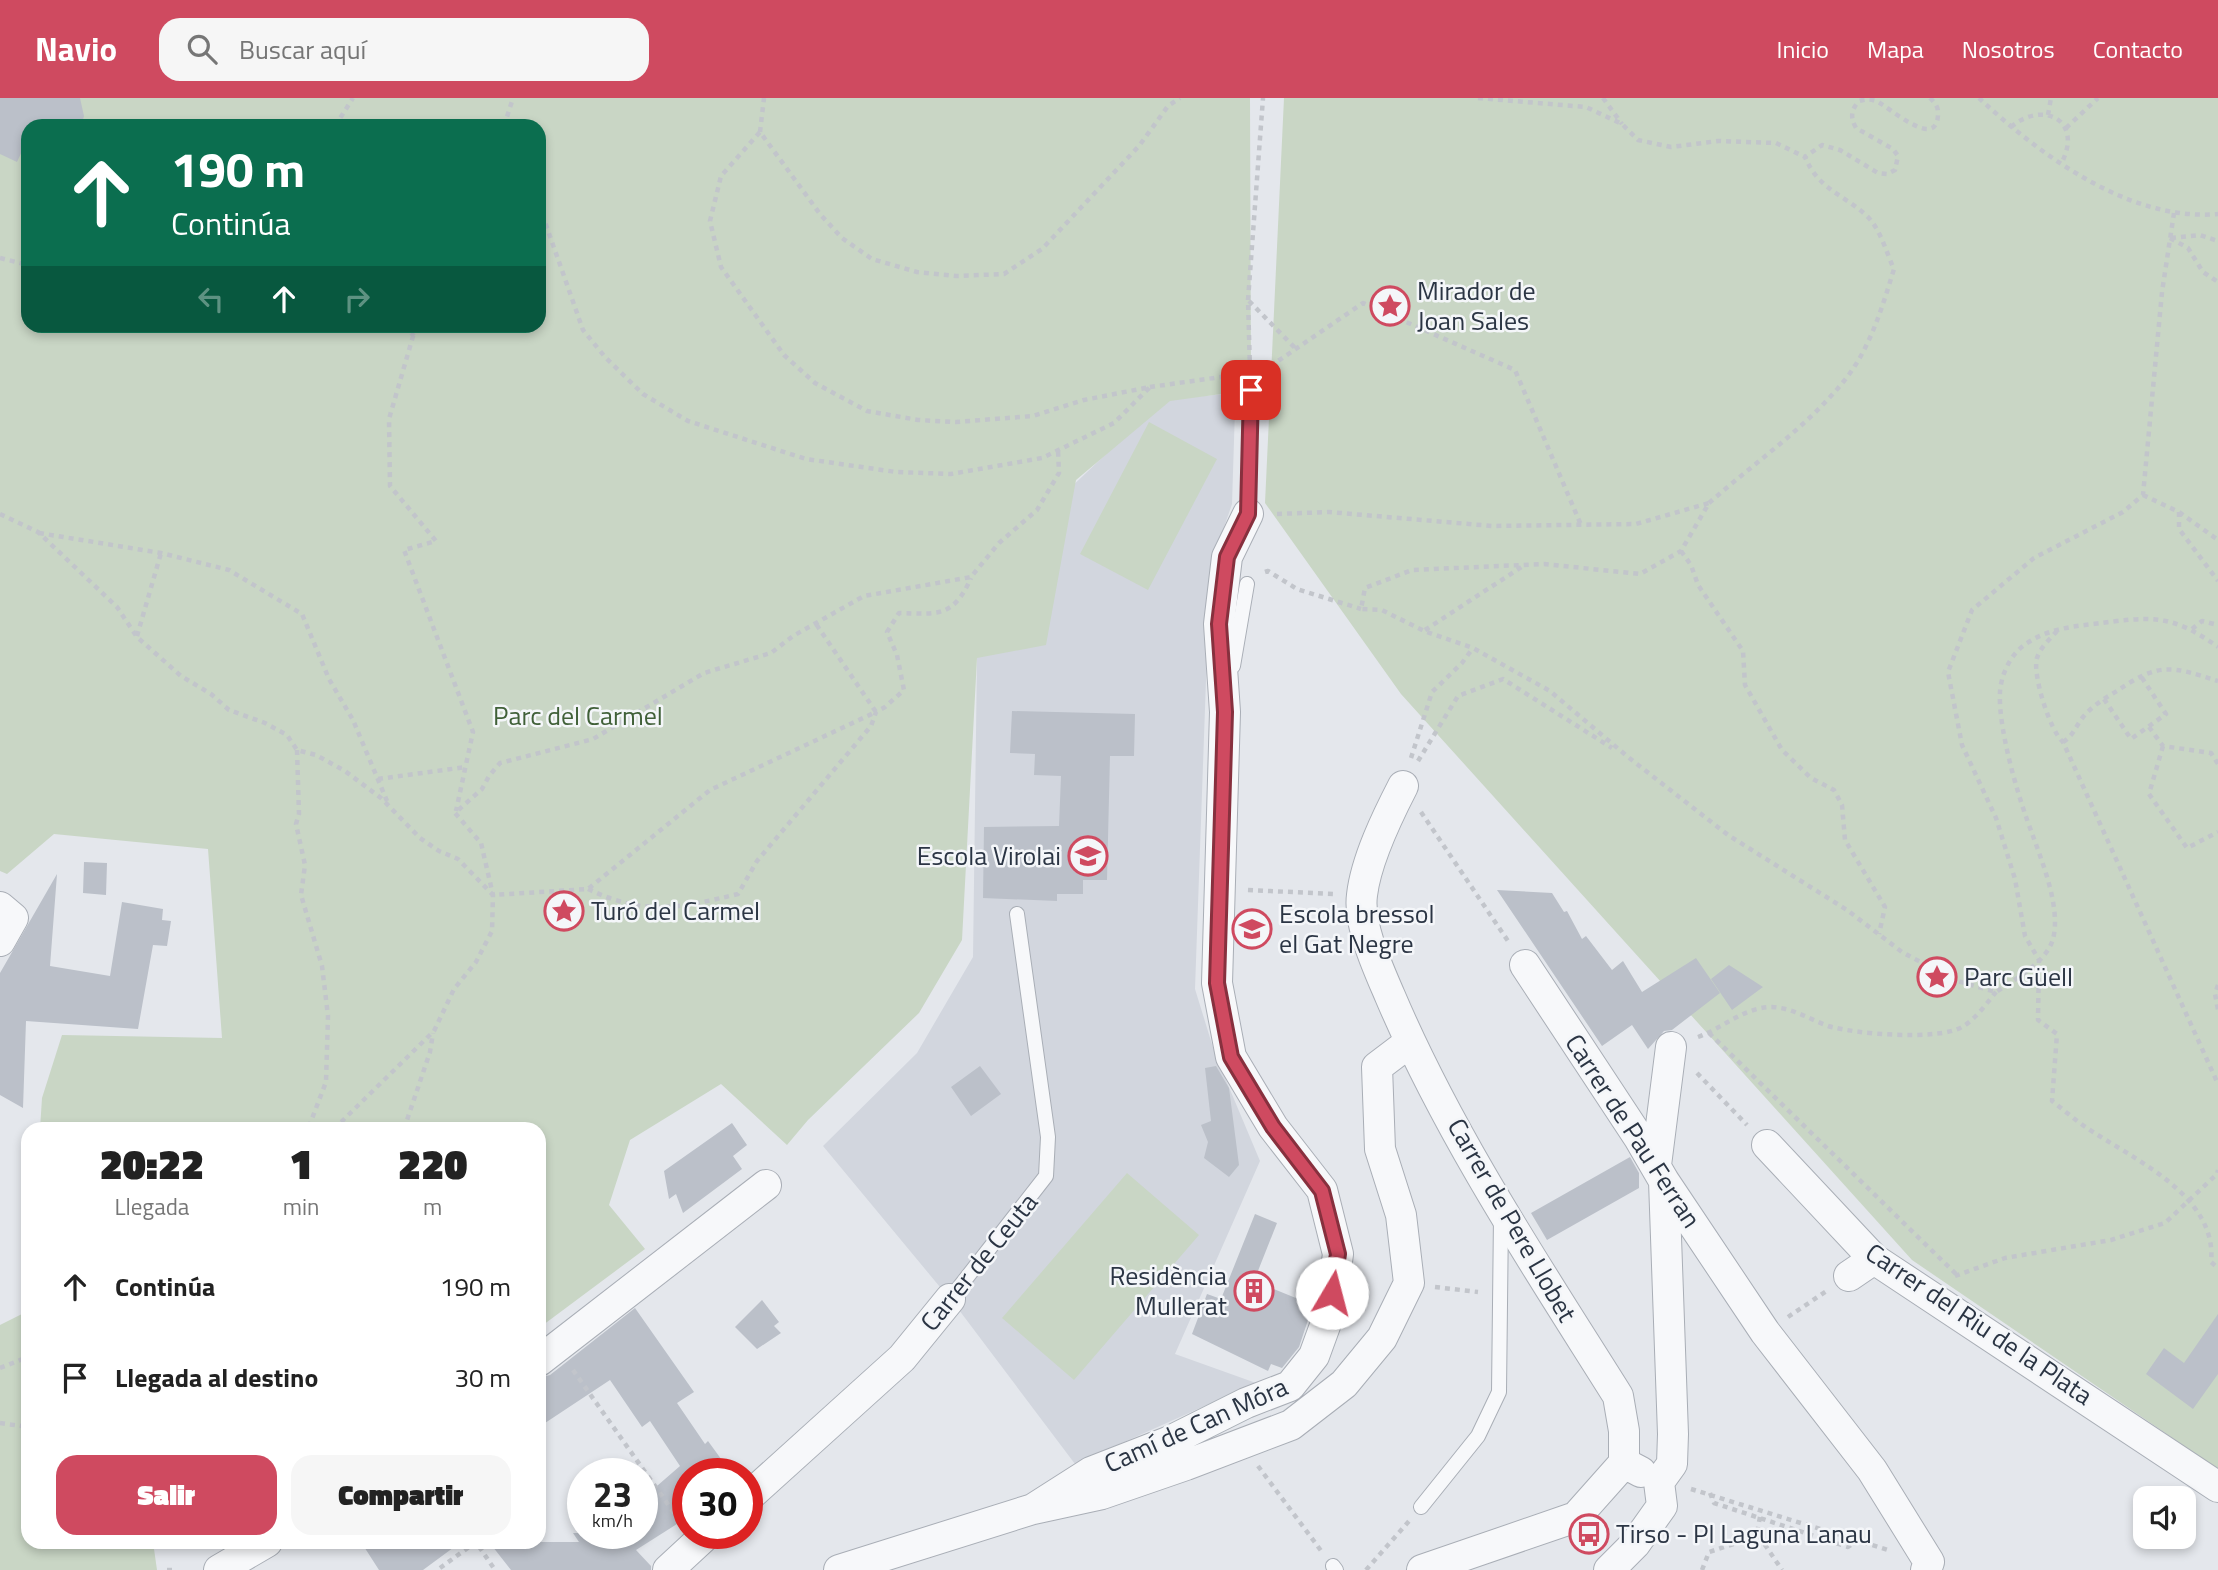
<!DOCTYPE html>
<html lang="es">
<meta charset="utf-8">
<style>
:root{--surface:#fff;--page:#f6f6f6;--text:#222;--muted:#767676;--accent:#cf4a60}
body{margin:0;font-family:"Titillium Web",sans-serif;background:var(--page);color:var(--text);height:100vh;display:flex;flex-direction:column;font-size:26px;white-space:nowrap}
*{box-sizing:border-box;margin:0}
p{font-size:23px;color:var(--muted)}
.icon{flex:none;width:38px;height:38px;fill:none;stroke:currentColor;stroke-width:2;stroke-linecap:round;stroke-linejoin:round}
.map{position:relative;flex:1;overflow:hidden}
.sheet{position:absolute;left:21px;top:1024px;width:525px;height:427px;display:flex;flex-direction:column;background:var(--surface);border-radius:21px;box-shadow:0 4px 10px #0003}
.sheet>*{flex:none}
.guide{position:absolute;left:21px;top:21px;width:525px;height:214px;border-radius:21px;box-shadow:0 4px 10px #0003;background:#0b6e4f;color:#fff;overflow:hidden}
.buttons{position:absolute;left:2133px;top:1388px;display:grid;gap:14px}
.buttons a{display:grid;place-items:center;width:63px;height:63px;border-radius:14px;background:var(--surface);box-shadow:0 4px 10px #0003;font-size:35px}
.speed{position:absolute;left:567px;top:1360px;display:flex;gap:14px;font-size:35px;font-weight:700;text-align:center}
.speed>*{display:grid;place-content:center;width:91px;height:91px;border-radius:50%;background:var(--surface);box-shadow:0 4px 10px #0003;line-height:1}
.speed small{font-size:18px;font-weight:400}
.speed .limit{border:10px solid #d22;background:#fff;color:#111}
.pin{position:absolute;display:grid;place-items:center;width:60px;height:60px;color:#fff;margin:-30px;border-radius:14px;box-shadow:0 4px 10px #0006}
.me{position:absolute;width:77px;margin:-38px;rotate:8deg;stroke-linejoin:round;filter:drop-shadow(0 0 5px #0008)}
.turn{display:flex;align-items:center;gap:24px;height:147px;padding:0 35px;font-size:32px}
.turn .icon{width:91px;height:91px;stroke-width:2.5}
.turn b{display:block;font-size:49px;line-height:60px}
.lanes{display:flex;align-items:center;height:66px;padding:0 35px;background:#0003;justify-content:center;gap:35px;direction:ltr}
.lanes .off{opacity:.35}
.eta{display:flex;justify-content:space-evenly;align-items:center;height:119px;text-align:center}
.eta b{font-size:42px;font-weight:800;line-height:49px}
.primary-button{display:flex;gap:14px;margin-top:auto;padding:14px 35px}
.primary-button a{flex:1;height:80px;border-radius:21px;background:var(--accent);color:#fff;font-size:28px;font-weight:800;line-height:80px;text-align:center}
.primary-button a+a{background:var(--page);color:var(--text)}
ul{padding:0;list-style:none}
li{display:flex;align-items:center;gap:21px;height:91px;padding:0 35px}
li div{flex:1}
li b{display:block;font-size:26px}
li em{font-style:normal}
header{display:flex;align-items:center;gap:42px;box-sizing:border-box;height:98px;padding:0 35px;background:var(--accent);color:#fff}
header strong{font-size:33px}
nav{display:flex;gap:38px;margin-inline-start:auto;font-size:24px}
.search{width:490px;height:63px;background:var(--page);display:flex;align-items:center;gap:18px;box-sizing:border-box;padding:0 24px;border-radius:21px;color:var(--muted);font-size:26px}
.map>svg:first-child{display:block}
.built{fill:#d2d6de}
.green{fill:#c9d6c5;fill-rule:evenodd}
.building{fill:#bbc0c9}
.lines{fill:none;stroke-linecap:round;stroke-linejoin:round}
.lane-casing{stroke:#a9aeb6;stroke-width:16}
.street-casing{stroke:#a9aeb6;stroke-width:32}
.path{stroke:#c2c5cb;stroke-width:4.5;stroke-dasharray:5 5;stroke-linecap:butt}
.lane{stroke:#f7f8fa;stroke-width:14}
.street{stroke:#f7f8fa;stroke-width:30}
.route-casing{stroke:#87303e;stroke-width:18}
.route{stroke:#cf4a60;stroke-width:12}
.labels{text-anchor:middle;stroke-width:5;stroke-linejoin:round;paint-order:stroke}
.poi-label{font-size:26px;fill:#2b3544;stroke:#f4f6f9;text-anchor:start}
.park-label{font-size:26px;fill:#406038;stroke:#f4f6f9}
.street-label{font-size:26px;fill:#2b3544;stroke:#f4f6f9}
</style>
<header>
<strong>Navio</strong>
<div class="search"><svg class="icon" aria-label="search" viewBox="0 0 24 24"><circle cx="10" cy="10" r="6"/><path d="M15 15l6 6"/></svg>Buscar aquí</div>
<nav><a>Inicio</a><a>Mapa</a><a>Nosotros</a><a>Contacto</a></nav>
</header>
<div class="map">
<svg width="2218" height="1472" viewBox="0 0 2218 1472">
<rect width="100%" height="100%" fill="#e4e7ec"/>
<path class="built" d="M1224 296 1235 311 1232 406 1210 470 1195 891 1215 956 1260 1063 1175 1256 1256 1285 1075 1366 959 1212 823 1048 917 955 973 859 977 560 1047 412 1163 302Z"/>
<path class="green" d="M0 0H1250L1251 292 1170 303 1076 382 1046 547 977 560 962 842 919 915 808 1022 787 1047 721 986 630 1042 609 1107 645 1151 539 1230V1031H40L42 1000 62 937 222 940 208 751 54 736 7 776 0 773ZM28 28H539V228H28Z
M1284 0H2218V1371L1912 1162 1401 596 1265 405Z
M1149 324 1217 361 1148 492 1080 456Z
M1127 1075 1199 1137 1074 1282 1002 1220Z
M28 1213V1444H153L157 1472H0V1227Z"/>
<path class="building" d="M0 0H80L84 18 81 28H28V40L17 64 0 56Z
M1012 613 1135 616 1134 658H1110L1107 782H1083V796H1057V803L983 800 984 729 1059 728 1061 678 1034 677 1035 656 1010 655Z
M84 764 107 765 106 797 83 795Z
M57 776 50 868 110 878 122 804 163 811 162 822 171 823 167 848 153 847 138 931 26 923 23 1010 0 997V875Z
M1497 792 1552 795 1564 814 1567 813 1582 841 1586 838 1612 872 1623 863 1642 894 1696 860 1720 895 1672 932 1664 933 1648 951 1632 927 1602 948Z
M1729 867 1763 889 1732 912 1711 881Z
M980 968 1001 996 971 1018 951 989Z
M1216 968 1229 990 1239 1067 1229 1079 1204 1060 1208 1044 1201 1027 1211 1023 1205 970Z
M732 1025 747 1047 733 1058 742 1071 683 1115 676 1096 669 1101 664 1073Z
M1630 1059 1639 1075V1090L1547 1142 1531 1115Z
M1255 1116 1277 1125 1254 1183 1313 1207 1299 1249 1282 1270 1271 1266 1268 1273 1192 1236 1207 1196 1221 1201Z
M762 1202 779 1224 774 1228 781 1235 757 1251 735 1229Z
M635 1210 694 1294 677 1305 705 1346 708 1343 732 1376H688V1419L636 1452 651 1468V1472H511L489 1444H579L573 1435H642V1401L680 1368 650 1323 642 1329 610 1282 539 1329V1280L550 1277Z
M2218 1216V1276L2193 1311 2146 1276 2164 1250 2184 1265Z
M361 1444H461L423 1472H379Z"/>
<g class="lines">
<g class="lane-casing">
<path id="lane" d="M1248 416 1251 292
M1233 568 1247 486
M950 1201 1046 1078 1048 1039 1017 816
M1421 1409 1478 1338 1499 1294 1501 1119
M1333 1468 1336 1472"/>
</g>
<g class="street-casing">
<path id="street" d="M1403 688C1387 719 1366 762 1362 797 1358 827 1378 870 1390 898 1450 1039 1537 1169 1618 1298L1624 1333V1365
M0 809 13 820 0 843
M1525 867 1639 1040 1664 1083 1765 1234 1872 1372 1929 1464 1926 1472
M1767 1047 1874 1161 2218 1389
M1656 1067 1671 949
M1849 1178 1874 1161
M539 1263 766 1087
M747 1400 902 1260 950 1201
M1033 1411 1091 1374 1168 1344 1246 1305 1290 1288 1314 1258 1330 1214 1338 1156 1322 1092 1273 1029 1231 959 1217 885 1225 614 1219 526 1227 459 1248 416
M219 1472 267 1444
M668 1472 708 1435
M839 1472 1033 1411 1102 1396 1186 1367 1291 1327 1344 1286 1382 1240 1409 1185 1401 1117 1380 1051 1377 969 1410 944
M1422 1472 1576 1419 1624 1365 1641 1374
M1609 1472 1635 1446 1662 1408 1659 1384 1672 1366 1673 1336 1664 1083"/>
</g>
<path class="path" d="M1478 0 1586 9 1622 26 1638 42 1671 49 1718 43 1776 45 1805 59
M1603 0 1622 26
M1979 0C2040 57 2130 124 2218 116
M2048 17 2051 0
M335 28 353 0
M504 28 513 0
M2011 29C2043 2 2083 22 2062 64
M2066 30 2098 0
M760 34 764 0
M539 107 583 232 605 259 643 296 688 323 806 361 896 374 951 376 1042 360 1114 325 1150 289 1084 302 1033 318 956 324 918 322 867 313 815 285 784 257 721 169 710 123 721 78 760 34 820 116 842 140 872 161 917 174 956 178 1004 176 1042 151 1139 48 1168 8 1180 0
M2174 115 2162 194 2143 397 2123 414 2034 460 1972 512 1948 574 1962 647 1996 720 2015 781 2025 838 2039 862 2038 922 2057 936 2052 1003C2064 1012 2075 1022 2087 1030 2131 1060 2218 1097 2211 1164L2218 1170
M2170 140 2188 150 2203 174 2218 184
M2171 140 2200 137 2218 143
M0 160 28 167
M1249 203 1296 251
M404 228 414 238
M416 228 389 321 390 388 436 443 404 452 473 634 456 713
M1250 272 1248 202 1263 0
M1262 274 1363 205 1515 272 1581 427
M1150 289 1228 278 1236 283
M2143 397 2179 414 2218 442
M1709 405C1754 365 1806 330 1844 283 1870 251 1882 210 1894 171 1886 154 1881 132 1867 118 1843 96 1819 92 1805 59L1822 47 1840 52 1878 75 1887 76 1895 72 1898 58 1893 51 1856 30C1850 19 1851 12 1859 3 1866 1 1870 1 1876 3 1887 7 1939 56 1938 14 1938 8 1934 4 1930 0
M2179 414V431L2218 483
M0 416 38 434 117 509 137 539 181 578 211 596 229 612 265 625 287 637 297 652 316 657 345 673 381 700 420 740 439 753 458 761 493 797 588 791 710 692 876 614 816 526
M1277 416 1329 414 1492 428 1636 426 1709 405 1681 453 1640 476 1544 466 1412 472 1365 490 1361 511 1382 512 1424 533 1473 550 1550 593 1628 659 1728 737 1847 812 1902 854 1954 882 1996 894C2015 881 2046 865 2053 841 2061 811 2043 766 2033 738 2019 702 1998 632 2000 594 2001 577 2010 558 2023 548 2044 532 2068 529 2093 526 2150 519 2169 514 2218 549
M39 435 161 455 229 472 302 516 329 581 353 622 387 703
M1681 453 1691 467 1698 487 1743 553 1745 587 1782 652 1811 680 1834 692 1842 707 1845 742 1885 809 1879 836
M1265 474 1268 473 1297 491 1361 511
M2192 531 2202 523 2218 527
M1425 532 1523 468
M2057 533C2050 541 2040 550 2037 560 2032 576 2050 633 2063 644L2218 986
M137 538 161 455
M2104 601 2131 641 2166 616 2140 577
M2149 629 2163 648 2211 655 2218 666
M2063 644C2073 638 2076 628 2083 619 2092 608 2105 600 2117 593 2159 564 2171 568 2218 583
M2163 648 2149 696 2187 750 2218 734
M297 652 299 716 296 726 305 767 301 797 322 868 328 918 326 984 308 1031
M1411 660 1432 594 1462 565 1473 550
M1418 663 1458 598 1503 581 1612 650
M378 681 466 669
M1421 714 1510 846
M588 791C644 818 680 810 738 796L757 763 871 628 876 614 885 609 904 592 897 557 887 534 899 515C938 516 953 520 971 480
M1248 792 1334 796
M2218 887 2215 896 2218 912
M1709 935 1958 1178
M1698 939C1723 930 1744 909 1772 909 1793 910 1809 921 1828 928 1855 936 1938 943 1962 929 1976 921 1986 906 1996 894
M1697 975 1747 1027
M334 1031 434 933 454 891 476 864 492 833 493 797 481 745 455 715 482 691 489 678 500 665 593 641 704 575 771 555 793 538 864 498 971 479 999 445 1037 412 1059 375 1058 352
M404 1031 430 954 433 935
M1955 1178 2005 1160 2111 1142 2165 1125 2217 1076 2218 1072
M1435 1189 1478 1194
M1788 1219 1828 1192
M0 1270 28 1259
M573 1272 679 1422
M0 1325 28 1329
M1258 1368 1322 1454
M1691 1391 1888 1452
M1710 1395 1714 1405 1848 1449 1857 1443
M1760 1419 1757 1435 1782 1472
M440 1470 476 1444 495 1472
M167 1472H175
M1366 1472 1409 1423
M1702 1472 1709 1454 1746 1442 1757 1435"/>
<use href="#lane" class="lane"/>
<use href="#street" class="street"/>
</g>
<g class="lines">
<g class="route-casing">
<path id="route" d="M1251 292 1248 416 1227 459 1219 526 1225 614 1217 885 1231 959 1273 1029 1322 1093 1338 1156 1332 1195"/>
</g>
<use href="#route" class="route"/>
</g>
<defs>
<g id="sight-ring" transform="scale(2.0125)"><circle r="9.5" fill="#f4f6f9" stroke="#cf4a60" stroke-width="1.5"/><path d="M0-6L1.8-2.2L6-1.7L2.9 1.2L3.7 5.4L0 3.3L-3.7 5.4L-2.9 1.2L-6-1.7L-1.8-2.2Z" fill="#cf4a60"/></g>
<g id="school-ring" transform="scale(2.0125)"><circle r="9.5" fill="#f4f6f9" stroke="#cf4a60" stroke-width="1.5"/><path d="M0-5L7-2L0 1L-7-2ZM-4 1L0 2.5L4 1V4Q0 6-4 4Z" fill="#cf4a60"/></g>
<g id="building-ring" transform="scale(2.0125)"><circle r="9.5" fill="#f4f6f9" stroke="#cf4a60" stroke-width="1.5"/><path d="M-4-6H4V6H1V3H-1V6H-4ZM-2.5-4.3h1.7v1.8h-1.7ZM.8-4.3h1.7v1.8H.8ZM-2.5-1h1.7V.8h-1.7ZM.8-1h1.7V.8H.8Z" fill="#cf4a60"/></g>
<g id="bus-ring" transform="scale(2.0125)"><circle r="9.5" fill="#f4f6f9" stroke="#cf4a60" stroke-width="1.5"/><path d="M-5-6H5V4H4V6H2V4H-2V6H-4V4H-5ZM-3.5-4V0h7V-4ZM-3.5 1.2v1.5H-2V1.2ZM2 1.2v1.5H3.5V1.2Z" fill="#cf4a60"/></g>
</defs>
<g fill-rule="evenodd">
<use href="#sight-ring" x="1390" y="208"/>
<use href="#school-ring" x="1088" y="758"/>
<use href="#sight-ring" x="564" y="813"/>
<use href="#school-ring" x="1252" y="831"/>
<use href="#sight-ring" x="1937" y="879"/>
<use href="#building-ring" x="1254" y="1193"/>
<use href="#bus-ring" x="1589" y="1436"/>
</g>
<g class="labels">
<g class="poi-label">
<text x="1417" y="202">Mirador de<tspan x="1417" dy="30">Joan Sales</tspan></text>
<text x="1061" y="767" text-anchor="end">Escola Virolai</text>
<text x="591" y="822">Turó del Carmel</text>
<text x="1279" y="825">Escola bressol<tspan x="1279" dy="30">el Gat Negre</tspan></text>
<text x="1964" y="888">Parc Güell</text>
<text x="1227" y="1187" text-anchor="end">Residència<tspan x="1227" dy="30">Mullerat</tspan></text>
<text x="1616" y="1445">Tirso - Pl Laguna Lanau</text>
</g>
<g class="park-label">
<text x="578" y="627">Parc del Carmel</text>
</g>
<g class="street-label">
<text transform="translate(1633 1033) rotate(57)" y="9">Carrer de Pau Ferran</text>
<text transform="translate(1512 1122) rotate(60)" y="9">Carrer de Pere Llobet</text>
<text transform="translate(979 1164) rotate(-51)" y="9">Carrer de Ceuta</text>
<text transform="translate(1979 1226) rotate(34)" y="9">Carrer del Riu de la Plata</text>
<text transform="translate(1196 1327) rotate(-24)" y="9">Camí de Can Móra</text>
</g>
</g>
</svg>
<div class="buttons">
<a><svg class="icon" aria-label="sound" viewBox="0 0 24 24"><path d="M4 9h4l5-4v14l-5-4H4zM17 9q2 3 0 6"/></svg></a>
</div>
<div class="speed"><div>23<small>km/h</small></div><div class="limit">30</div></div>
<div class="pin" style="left:1251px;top:292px;background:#d93025"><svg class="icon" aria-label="arrive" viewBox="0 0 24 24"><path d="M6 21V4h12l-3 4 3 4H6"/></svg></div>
<svg class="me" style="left:1332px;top:1195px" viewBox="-20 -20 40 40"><circle r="19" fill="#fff"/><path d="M0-13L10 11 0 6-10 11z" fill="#cf4a60"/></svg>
<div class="guide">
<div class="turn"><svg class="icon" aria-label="ahead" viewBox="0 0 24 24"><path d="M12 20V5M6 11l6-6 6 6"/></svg><div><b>190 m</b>Continúa</div></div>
<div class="lanes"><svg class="icon off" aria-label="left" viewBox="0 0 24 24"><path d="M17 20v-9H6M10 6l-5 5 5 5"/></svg><svg class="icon" aria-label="ahead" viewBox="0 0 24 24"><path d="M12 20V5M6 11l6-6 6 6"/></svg><svg class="icon off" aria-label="right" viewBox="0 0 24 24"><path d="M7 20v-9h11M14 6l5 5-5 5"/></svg></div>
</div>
<section class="sheet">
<div class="eta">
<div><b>20:22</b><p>Llegada</p></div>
<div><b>1</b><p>min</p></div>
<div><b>220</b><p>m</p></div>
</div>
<ul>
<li><svg class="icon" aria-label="ahead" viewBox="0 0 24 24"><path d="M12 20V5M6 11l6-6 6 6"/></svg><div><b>Continúa</b></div><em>190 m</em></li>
<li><svg class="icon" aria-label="arrive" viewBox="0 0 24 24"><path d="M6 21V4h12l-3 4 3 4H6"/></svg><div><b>Llegada al destino</b></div><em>30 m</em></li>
</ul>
<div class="primary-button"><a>Salir</a><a>Compartir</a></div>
</section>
</div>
